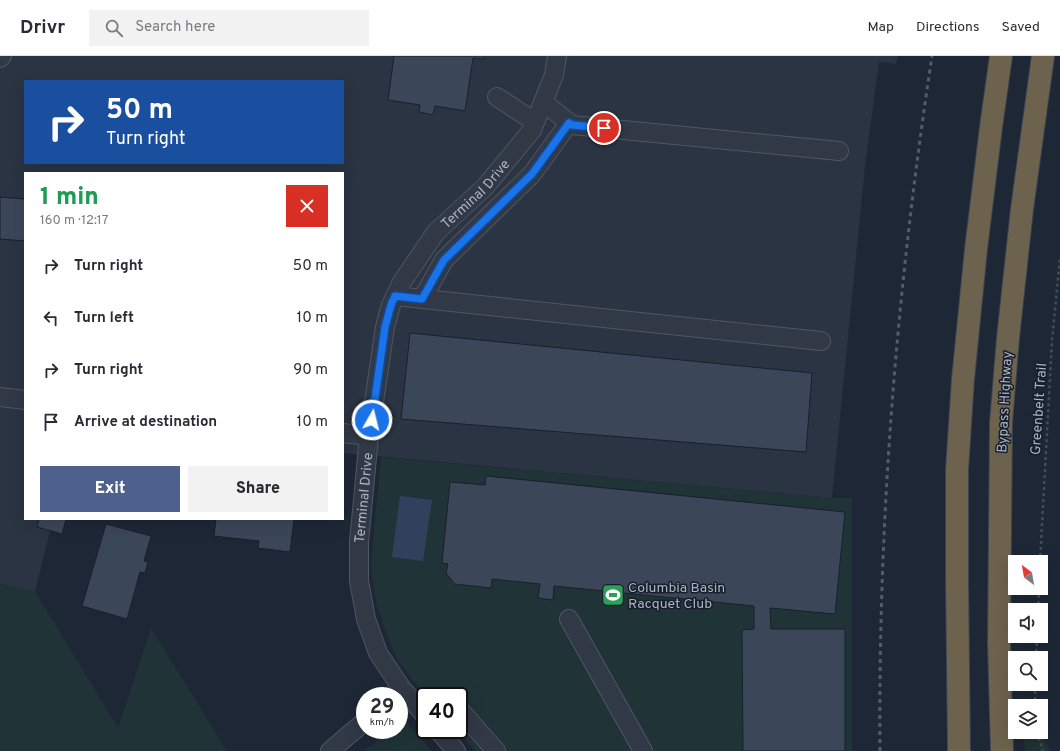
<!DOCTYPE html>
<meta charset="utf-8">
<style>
:root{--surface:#fff;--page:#f2f2f3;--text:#2b2b33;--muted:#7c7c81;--line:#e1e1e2;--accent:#4e618d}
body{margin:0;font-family:Overpass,sans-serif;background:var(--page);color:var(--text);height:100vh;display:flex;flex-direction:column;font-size:15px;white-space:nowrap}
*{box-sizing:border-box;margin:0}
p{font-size:13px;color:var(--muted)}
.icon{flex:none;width:22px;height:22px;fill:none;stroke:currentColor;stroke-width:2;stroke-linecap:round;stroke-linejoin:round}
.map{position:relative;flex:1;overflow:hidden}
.sheet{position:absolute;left:24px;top:116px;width:320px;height:348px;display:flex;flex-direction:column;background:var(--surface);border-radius:0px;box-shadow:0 4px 16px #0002}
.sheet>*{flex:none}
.hud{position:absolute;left:24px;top:24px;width:320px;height:84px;border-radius:0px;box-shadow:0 4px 16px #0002;background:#1a4fa0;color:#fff;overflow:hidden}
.needle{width:26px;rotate:329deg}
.fabs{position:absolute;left:1008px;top:499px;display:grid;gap:8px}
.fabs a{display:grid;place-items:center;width:40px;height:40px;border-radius:0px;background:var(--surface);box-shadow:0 4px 16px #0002;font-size:20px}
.speed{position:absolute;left:356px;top:631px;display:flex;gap:8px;font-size:20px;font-weight:700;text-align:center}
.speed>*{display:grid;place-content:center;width:52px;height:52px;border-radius:50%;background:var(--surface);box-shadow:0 4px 16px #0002;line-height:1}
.speed small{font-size:10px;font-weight:400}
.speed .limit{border:2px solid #111;border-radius:6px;background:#fff;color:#111}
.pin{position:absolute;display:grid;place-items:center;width:34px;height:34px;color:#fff;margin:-17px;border:2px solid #fff;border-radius:50%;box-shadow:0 1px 4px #0007}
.me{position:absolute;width:44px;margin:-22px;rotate:8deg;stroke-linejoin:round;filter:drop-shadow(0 0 3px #0008)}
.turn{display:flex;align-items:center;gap:14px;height:84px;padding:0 16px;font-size:18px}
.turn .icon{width:52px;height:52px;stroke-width:2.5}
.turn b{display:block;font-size:28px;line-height:34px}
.round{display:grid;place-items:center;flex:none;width:42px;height:42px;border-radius:0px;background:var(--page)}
.head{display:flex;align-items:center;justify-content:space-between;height:68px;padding:0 16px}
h1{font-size:24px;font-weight:800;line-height:30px;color:#1e9e55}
.cta{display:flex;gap:8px;margin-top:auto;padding:8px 16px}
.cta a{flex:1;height:46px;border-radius:0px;background:var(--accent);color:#fff;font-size:16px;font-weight:800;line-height:46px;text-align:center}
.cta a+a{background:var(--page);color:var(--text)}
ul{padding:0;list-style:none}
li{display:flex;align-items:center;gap:12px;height:52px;padding:0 16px}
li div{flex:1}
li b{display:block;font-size:15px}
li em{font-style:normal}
header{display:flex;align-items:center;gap:24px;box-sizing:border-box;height:56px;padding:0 20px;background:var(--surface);border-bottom:1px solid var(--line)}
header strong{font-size:19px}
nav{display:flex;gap:22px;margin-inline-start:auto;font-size:14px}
.search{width:280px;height:36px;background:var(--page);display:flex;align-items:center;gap:10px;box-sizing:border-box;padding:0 14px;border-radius:0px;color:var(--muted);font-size:15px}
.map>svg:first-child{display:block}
.airport{fill:#2b3443;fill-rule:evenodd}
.green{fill:#203337}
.water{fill:#30415e}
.building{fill:#3c4659;stroke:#19202d}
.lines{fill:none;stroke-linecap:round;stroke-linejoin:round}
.minor-casing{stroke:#4f5665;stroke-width:20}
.highway-casing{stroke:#3c4351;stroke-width:24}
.path{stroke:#3d5055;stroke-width:2.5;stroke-dasharray:3 3;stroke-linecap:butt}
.minor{stroke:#313946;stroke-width:18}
.highway{stroke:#6d624e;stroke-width:22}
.rail{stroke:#535c6e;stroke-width:3;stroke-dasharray:4 4;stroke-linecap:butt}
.route-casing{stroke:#114b97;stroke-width:10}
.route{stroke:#1a73e8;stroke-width:7}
.labels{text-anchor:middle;stroke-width:3;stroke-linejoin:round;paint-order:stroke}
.street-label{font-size:14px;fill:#abb3c4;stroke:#171e2b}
.poi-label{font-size:14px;fill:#abb3c4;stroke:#171e2b;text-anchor:start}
</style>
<header>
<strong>Drivr</strong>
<div class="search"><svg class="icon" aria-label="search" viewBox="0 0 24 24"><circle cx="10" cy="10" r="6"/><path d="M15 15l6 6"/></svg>Search here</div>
<nav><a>Map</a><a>Directions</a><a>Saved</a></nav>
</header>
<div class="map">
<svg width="1060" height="695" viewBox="0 0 1060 695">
<rect width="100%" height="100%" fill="#1e2736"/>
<path class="airport" d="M0 0H898L896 8 879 6 865 110 832 442 343 397V117H25V463H53L35 535 0 528ZM25 25H343V107H25Z"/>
<path class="green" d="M381 401 832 442H852V695H475L457 674H459V640H426L412 623 398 604 390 587 377 550 373 528 371 506Z
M0 528 35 535 118 672 151 572 227 695H0Z
M404 664 432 695H364L391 674H399V668Z
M1023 676H1040L1051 695H1025Z"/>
<path class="water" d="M400 440 432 444 423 505 392 501Z"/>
<path class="building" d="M394 0H484V3L473 2 465 55 435 50 433 59 419 56 420 49 388 44Z
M0 141 25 143V185L0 183Z
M410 277 812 317 806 396 401 363Z
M486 420 845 456 835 558 770 552 771 573H845V695H743L742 574 754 573V550L554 530 553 544 538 542 540 528 492 523 491 532 455 528 446 517 448 508 442 507 450 426 485 429Z
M39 463H66L62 478 37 471Z
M216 463H294L290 496 258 492 259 485 214 480Z
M106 468 151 480 144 505 148 506 145 517 140 516 127 563 82 550Z"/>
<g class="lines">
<g class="minor-casing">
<g id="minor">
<path d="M0 2 2 0"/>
<path d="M497 41 535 66"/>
<path d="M543 46 572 69 839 95"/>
<path d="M395 240 821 285"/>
<path d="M422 243 444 204 532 118 569 67"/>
<path d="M0 341 25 344"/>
<path d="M343 377 369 380"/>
<path d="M569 563 643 695"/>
<path d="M459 653 496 695"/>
<path id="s1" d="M425 659 402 633 378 597 366 563 359 525V486L369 380 385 271 391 249 402 226 436 176 485 131 532 74 554 19 557 0"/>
<path d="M438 674 456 695"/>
<path d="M330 695 365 665"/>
</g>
</g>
<g class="highway-casing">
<path id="highway" d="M959 695 957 523V414L963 323 976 193 991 71 1001 0
M1002 695 999 587 1001 367 1008 282 1022 153 1043 0"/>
</g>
<path class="path" d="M1040 506 1052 285 1060 201
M1038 554 1039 532
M1036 602 1037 580
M1035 650V628
M1037 676 1043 695"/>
<use href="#minor" class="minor"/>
<use href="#highway" class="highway"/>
<path class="rail" d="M880 695C878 463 897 230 932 0"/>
</g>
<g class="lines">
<g class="route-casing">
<path id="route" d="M372 364 385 271 391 249 395 240 422 243 444 204 532 118 569 67 572 69 604 72"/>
</g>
<use href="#route" class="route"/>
</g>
<defs>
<g id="stadium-square" transform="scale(1.15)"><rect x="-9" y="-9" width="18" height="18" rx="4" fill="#2e9e5b" stroke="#171e2b"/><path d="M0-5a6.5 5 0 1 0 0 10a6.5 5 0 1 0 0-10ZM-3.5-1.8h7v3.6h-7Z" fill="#fff"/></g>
</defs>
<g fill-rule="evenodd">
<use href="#stadium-square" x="613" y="539"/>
</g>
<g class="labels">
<g class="street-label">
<text dy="5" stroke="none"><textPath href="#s1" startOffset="572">Terminal Drive</textPath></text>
<text transform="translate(1004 346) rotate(-87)" y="5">Bypass Highway</text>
<text transform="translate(1038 353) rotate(-86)" y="5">Greenbelt Trail</text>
<text dy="5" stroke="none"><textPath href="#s1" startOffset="236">Terminal Drive</textPath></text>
</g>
<g class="poi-label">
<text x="628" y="536">Columbia Basin<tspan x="628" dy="16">Racquet Club</tspan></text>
</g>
</g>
</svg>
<div class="fabs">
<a><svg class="needle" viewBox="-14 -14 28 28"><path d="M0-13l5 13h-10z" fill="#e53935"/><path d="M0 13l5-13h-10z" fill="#7c7c81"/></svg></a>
<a><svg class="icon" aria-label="sound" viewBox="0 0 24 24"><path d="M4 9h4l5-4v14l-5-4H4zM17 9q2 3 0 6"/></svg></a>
<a><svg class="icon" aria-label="search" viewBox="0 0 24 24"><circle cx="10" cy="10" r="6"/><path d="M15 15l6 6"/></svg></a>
<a><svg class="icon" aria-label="layers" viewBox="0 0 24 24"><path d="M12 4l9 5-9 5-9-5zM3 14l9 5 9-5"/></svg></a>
</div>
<div class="speed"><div>29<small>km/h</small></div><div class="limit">40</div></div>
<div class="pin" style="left:604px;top:72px;background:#d93025"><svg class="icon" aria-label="arrive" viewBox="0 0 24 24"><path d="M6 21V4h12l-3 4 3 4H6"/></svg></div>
<svg class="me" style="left:372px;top:364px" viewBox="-20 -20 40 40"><circle r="17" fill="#1a73e8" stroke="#fff" stroke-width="3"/><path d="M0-11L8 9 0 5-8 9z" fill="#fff"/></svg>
<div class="hud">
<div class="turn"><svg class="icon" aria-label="right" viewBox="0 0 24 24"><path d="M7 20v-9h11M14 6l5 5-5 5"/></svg><div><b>50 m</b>Turn right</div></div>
</div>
<section class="sheet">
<div class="head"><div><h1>1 min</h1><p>160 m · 12:17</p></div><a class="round" style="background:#d93025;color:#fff"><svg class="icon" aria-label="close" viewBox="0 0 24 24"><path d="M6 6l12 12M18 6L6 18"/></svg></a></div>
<ul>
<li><svg class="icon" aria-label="right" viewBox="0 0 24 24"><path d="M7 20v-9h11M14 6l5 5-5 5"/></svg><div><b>Turn right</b></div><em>50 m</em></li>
<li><svg class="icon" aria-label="left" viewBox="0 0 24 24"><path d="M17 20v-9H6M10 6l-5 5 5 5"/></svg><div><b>Turn left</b></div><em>10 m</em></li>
<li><svg class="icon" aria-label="right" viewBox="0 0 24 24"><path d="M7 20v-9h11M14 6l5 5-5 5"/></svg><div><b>Turn right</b></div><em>90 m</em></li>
<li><svg class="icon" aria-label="arrive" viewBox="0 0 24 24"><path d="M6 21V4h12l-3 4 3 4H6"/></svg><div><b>Arrive at destination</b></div><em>10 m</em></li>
</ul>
<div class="cta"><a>Exit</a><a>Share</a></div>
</section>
</div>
